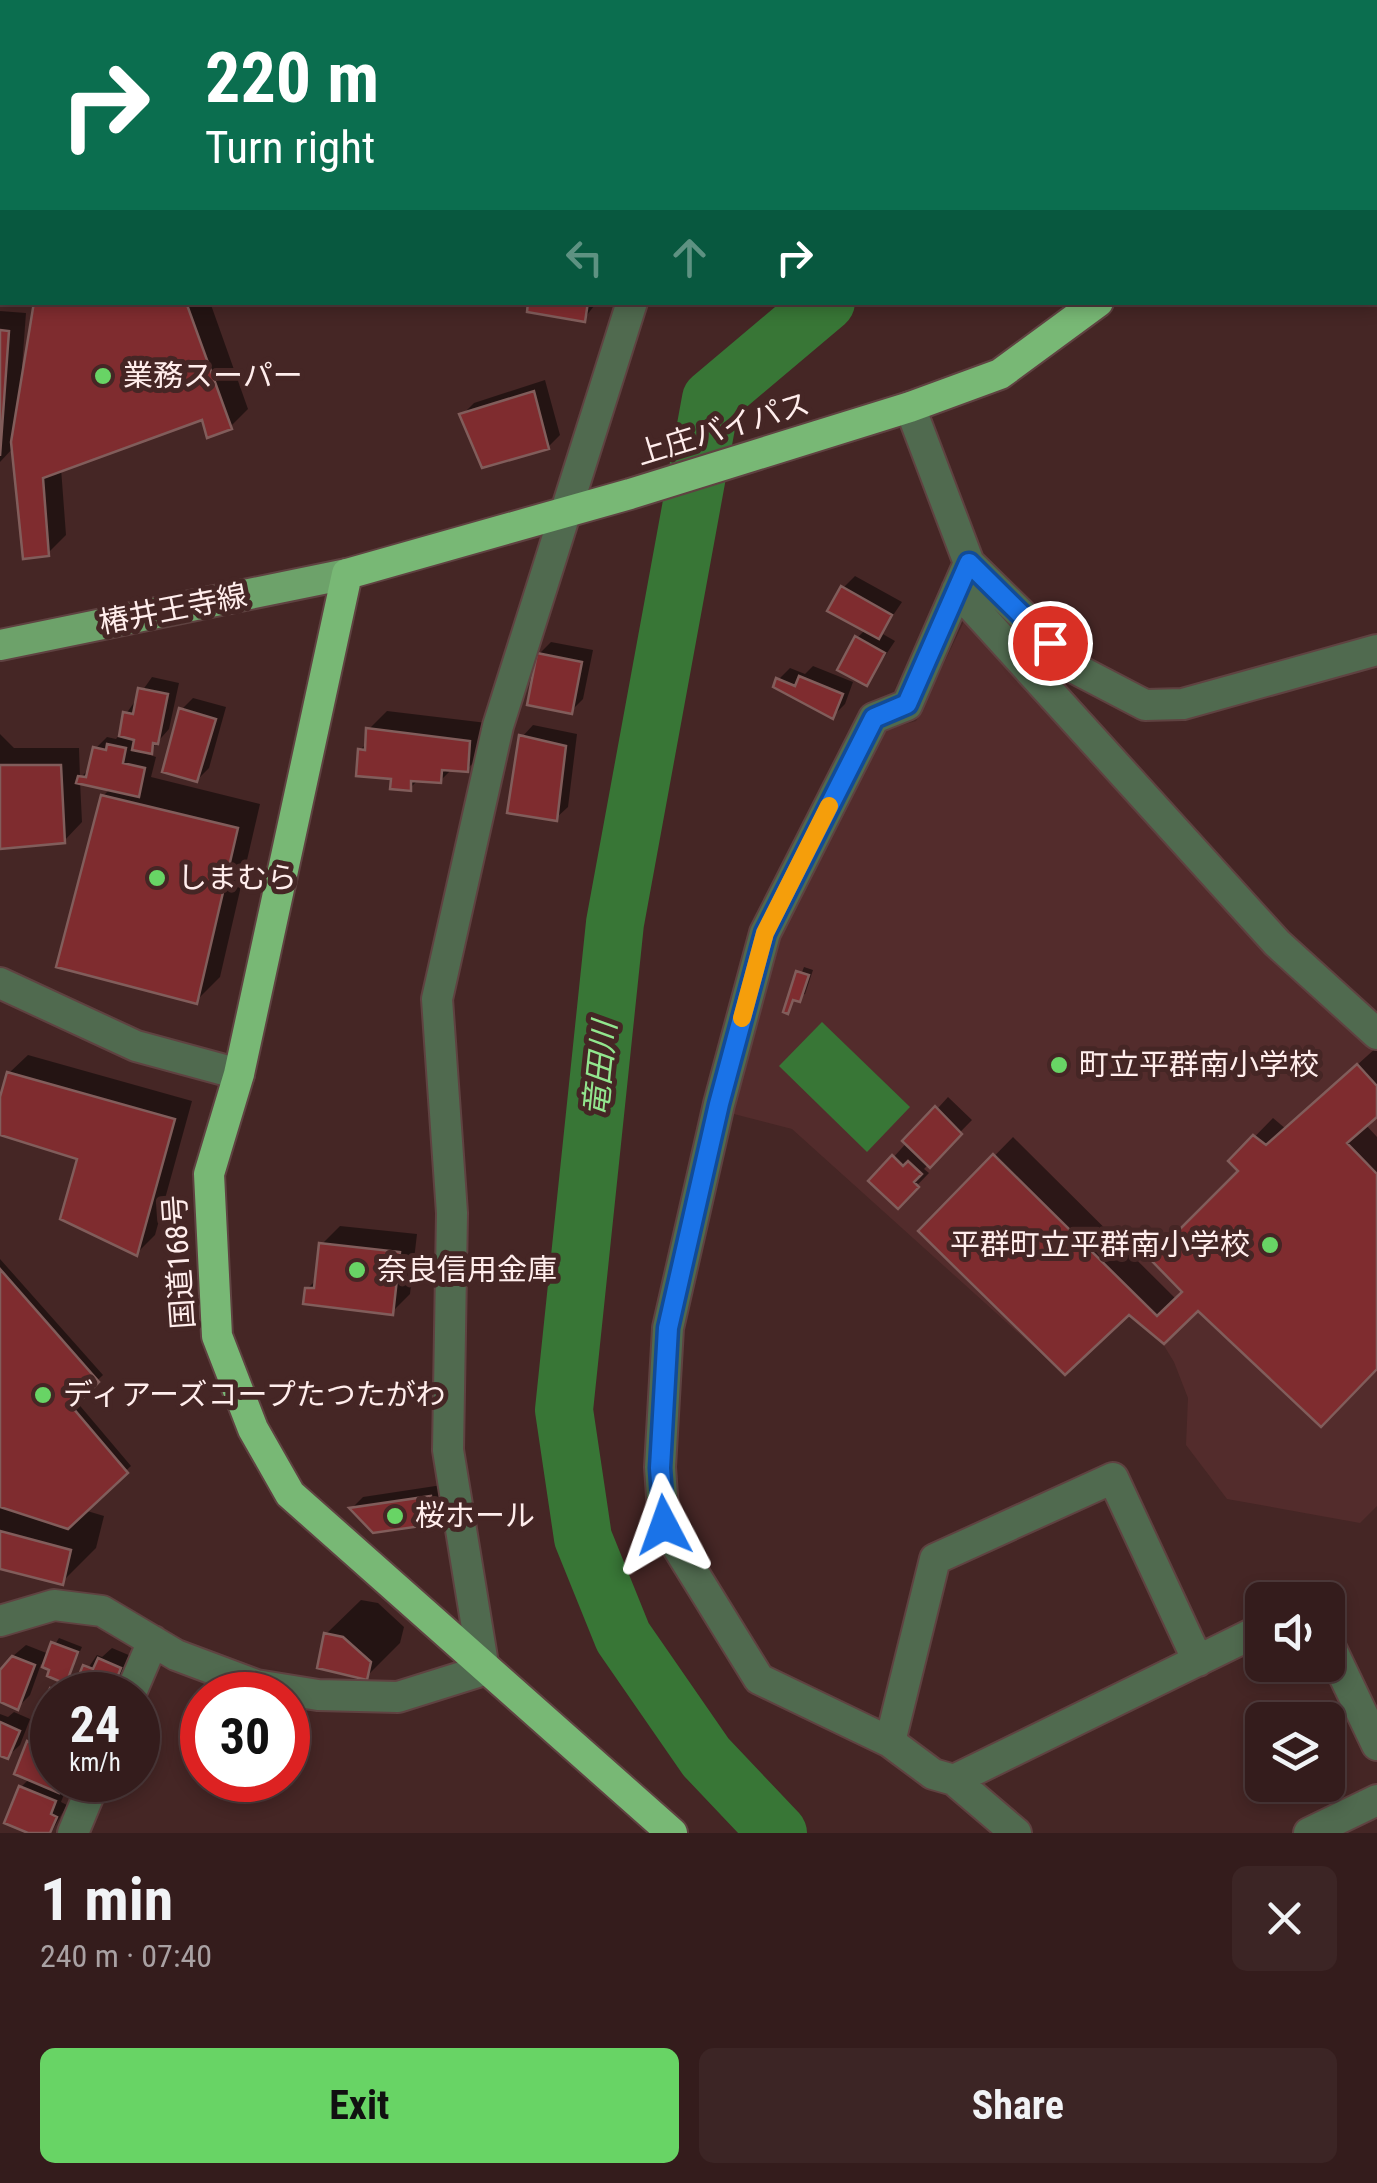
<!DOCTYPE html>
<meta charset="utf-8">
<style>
:root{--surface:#341c1c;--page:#3c2525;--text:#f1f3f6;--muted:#a9a1a3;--line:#4e3a3b;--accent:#68d465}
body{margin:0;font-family:"Roboto Condensed","Noto Sans JP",sans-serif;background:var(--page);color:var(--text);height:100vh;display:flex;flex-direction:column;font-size:38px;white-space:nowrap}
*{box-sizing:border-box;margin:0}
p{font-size:32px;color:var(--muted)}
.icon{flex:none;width:55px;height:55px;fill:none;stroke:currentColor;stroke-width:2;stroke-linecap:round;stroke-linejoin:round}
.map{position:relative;height:1833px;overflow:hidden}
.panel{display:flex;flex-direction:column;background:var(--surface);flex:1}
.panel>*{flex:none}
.top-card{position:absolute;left:0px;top:0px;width:1378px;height:305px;box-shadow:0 5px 15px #0003,0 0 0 2px var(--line);background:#0b6e4f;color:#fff;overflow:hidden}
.fabs{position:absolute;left:1245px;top:1582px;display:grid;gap:20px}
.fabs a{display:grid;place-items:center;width:100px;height:100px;border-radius:15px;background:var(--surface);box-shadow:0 5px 15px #0003,0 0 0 2px var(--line);font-size:50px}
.speed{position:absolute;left:30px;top:1672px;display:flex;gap:20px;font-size:50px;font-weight:700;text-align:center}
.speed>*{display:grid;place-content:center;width:130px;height:130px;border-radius:50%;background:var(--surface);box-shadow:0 5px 15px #0003,0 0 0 2px var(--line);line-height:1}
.speed small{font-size:25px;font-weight:400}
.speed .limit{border:15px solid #d22;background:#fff;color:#111}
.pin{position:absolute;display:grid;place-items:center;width:85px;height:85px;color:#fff;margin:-42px;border:5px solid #fff;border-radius:50%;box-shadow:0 2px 10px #0007}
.me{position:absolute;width:110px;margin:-55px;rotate:356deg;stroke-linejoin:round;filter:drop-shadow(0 0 8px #0008)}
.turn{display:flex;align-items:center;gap:35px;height:210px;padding:0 40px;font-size:45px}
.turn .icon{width:130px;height:130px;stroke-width:2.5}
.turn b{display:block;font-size:70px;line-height:85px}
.lanes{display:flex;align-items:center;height:95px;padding:0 40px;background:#0003;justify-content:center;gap:50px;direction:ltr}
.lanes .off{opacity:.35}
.round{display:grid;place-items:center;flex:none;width:105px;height:105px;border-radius:15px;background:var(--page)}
.head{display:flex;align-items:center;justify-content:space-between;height:170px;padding:0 40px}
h1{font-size:60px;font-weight:700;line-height:75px}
.button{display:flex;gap:20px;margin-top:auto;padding:20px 40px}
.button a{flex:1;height:115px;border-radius:15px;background:var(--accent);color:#111;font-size:40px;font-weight:700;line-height:115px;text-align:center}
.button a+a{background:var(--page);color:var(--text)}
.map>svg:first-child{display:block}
.built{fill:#532c2c}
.water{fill:#387636}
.shadow{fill:#0007}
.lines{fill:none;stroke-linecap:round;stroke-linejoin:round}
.river{stroke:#387636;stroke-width:58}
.building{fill:#7f2c2f;stroke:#815d5b;stroke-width:2.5}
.minor-casing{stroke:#5f4241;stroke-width:34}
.major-casing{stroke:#5f4241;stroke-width:34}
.highway-casing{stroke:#5f4241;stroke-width:34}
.minor{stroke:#506a4f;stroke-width:30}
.major{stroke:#6da26a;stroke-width:30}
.highway{stroke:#78b875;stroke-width:30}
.route-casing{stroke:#114b97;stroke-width:25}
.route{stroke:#1a73e8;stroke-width:18}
.slow{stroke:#f59e0b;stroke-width:18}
.poi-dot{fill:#68d465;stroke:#452625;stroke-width:4}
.labels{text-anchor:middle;stroke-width:10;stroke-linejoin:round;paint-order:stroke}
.poi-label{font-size:30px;fill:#ffedec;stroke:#452625;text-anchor:start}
.street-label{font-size:30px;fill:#ffedec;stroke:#452625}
.water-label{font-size:32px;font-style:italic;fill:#92e68e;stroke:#452625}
</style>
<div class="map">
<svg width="1377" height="1833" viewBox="0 0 1377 1833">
<rect width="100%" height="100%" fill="#452625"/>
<path class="built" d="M980 588 1286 932 1377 1016V1506L1360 1523 1227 1499 1186 1445 1188 1398 1174 1362 1163 1344 1129 1315 1065 1375 792 1129 730 1113 776 933 877 732 916 721Z"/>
<path class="water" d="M822 1022 910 1107 867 1152 779 1066Z"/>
<path class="shadow" d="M37 302H210L248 409 230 427 203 417 61 468 66 535 48 553 14 447 0 462V311L26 313 22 367H26Z
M531 302H597L584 319Z
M545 380 560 435 548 447 462 415 474 403Z
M855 576 902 602 881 633 895 641 867 683 857 638 866 629 843 588Z
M551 642 593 650 583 699 571 711 539 654Z
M813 666 853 682 845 704 833 716 778 680 790 668 805 674Z
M152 677 179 683 169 729 147 754 156 757 151 777 260 804 220 977 196 1001 103 796 111 788 80 781 82 822 64 841 0 847V734L14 748H79L80 778 91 767 95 749 107 737 116 739 122 732 126 714Z
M193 698 226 707 209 768 197 780 181 710Z
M387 711 487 723 485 751 467 769 453 768 440 781 419 779 410 788 360 750 368 742 369 729Z
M533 725 577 734 568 807 556 818 522 737Z
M804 967 813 970 805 994 795 998 787 1011Z
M1377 1047V1114L1365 1124 1377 1137V1366L1198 1307 1163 1340 1129 1311 921 1231 1013 1137 1177 1300 1185 1292 1241 1171 1231 1161 1273 1118 1286 1129Z
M28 1055 192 1101 155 1235 137 1253 80 1158 0 1132V1106L9 1073Z
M948 1097 972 1120 924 1169 929 1173 898 1205 872 1181Z
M340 1226 417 1234 410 1294 392 1312 307 1289 318 1278 322 1244Z
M0 1259 103 1375 76 1401 131 1466 84 1510 104 1516 96 1548 62 1582 0 1567Z
M442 1485 446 1509 434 1521 352 1508 363 1497Z
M361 1600 378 1603 404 1627 400 1643 366 1677 326 1634Z
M59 1638 82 1647 67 1679 78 1683 97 1655 102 1657 112 1648 131 1656 119 1686 110 1695H52V1711L45 1708 53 1689 62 1680 41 1664 30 1695 18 1707 0 1700 6 1662 26 1645 49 1654Z
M14 1712 30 1719 20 1745 8 1756 0 1753V1714L8 1717Z
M41 1730 52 1735V1780H68L61 1787 66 1789 61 1802 67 1805 51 1833H34L21 1787 30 1778 29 1742Z"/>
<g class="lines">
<path class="river" d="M1133 2 1136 0
M778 1833 706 1757 623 1637 583 1538 564 1410 615 923 711 399 826 302"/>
</g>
<path class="building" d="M34 302H186L232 429 207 438 202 420 43 478 49 556 23 559 11 442Z
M528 302H588L585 322 527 312Z
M0 330 9 331 0 456Z
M534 391 549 449 482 468 459 414Z
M841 586 892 615 879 639 827 611Z
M855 636 885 653 867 686 837 670Z
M537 653 582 662 572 714 527 705Z
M799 676 843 694 833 719 773 687 776 678 795 686Z
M138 688 168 694 158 744 153 743 152 754 132 750 134 740 119 736 123 712 133 714Z
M179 708 216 719 197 782 162 772Z
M366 728 470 741 468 772 442 770 441 783 411 781V791L390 789 391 779 356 776 358 749 365 750Z
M519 735 566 746 557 821 507 813Z
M107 744 126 748 123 763 145 768 139 797 76 783 78 776 86 777 93 747 106 750Z
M0 765H61L65 843 0 849Z
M101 795 238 828 197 1004 56 967Z
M796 971 809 975 800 1002 793 1000 788 1014 783 1012Z
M1357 1064 1377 1086V1117L1347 1143 1377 1174V1369L1321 1427 1198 1311 1164 1344 1129 1315 1065 1375 918 1231 993 1154 1157 1316 1182 1292 1150 1259 1238 1171 1228 1161 1253 1135 1266 1145Z
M7 1072 175 1119 137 1256 60 1219 77 1159 0 1135V1097Z
M935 1106 962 1134 930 1168 902 1141Z
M892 1155 903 1166 908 1161 922 1174 914 1182 919 1187 898 1209 868 1181Z
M319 1243 400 1252 393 1315 303 1304 305 1288H314Z
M0 1269 99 1382 73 1408 128 1473 68 1529 0 1507Z
M431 1496 435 1524 373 1533 349 1508Z
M0 1531 71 1550 63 1585 0 1569Z
M324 1633 343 1637 371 1662 367 1680 317 1668Z
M51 1642 78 1652 66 1684 47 1676 49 1670 42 1667Z
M12 1656 35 1665 18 1710 0 1702V1670Z
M98 1658 121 1668 110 1695H92L74 1687 83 1665 93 1669Z
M50 1688 68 1695H52V1714L42 1709Z
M0 1722 20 1731 8 1759 0 1756Z
M27 1741 52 1751V1780H64L59 1793 14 1774Z
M19 1786 56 1801 51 1814 57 1817 50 1833H28L4 1823Z"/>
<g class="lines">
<g class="minor-casing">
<path id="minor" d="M763 2 764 0
M1019 2 1021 0
M910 407 969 563 1078 670 1145 705 1183 704 1377 650
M957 590 1277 943 1377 1034
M0 983 136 1046 239 1074
M0 1621 54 1605 102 1611 176 1655 256 1685 318 1695 398 1697 484 1670 448 1450 452 1213 437 999 498 726 632 302
M1328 1642 1377 1745
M130 1695 153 1641
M890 1742 935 1559 1113 1478 1198 1661
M954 1780 933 1774 890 1742 759 1679 664 1525 660 1467 668 1328 719 1104 765 933 874 718 907 705 969 563
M73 1833 95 1780
M1016 1833 954 1780 1262 1629
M1309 1833 1377 1800"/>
</g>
<g class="major-casing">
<path id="major" d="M0 645 347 574"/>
</g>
<g class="highway-casing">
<path id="highway" d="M1375 19 1377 17
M672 1833 290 1494 253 1429 217 1336 209 1174 239 1074 347 574 630 494 910 407 1000 374 1098 302"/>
</g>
<use href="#minor" class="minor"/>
<use href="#major" class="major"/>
<use href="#highway" class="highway"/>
</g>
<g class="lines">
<g class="route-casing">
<path id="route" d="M664 1525 660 1468 668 1328 719 1104 765 933 874 718 907 704 969 563 1050 643"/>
</g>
<use href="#route" class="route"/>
<path class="slow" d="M742 1018 765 933 829 806"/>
</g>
<g class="poi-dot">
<circle cx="103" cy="376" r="10"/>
<circle cx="157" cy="878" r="10"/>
<circle cx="1059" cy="1065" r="10"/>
<circle cx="1270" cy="1245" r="10"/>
<circle cx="357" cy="1270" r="10"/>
<circle cx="43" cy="1395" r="10"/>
<circle cx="395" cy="1516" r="10"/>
</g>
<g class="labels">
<g class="poi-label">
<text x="123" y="386">業務スーパー</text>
<text x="177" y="888">しまむら</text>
<text x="1079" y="1075">町立平群南小学校</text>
<text x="1250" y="1255" text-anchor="end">平群町立平群南小学校</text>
<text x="377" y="1280">奈良信用金庫</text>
<text x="63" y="1405">ディアーズコープたつたがわ</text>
<text x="415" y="1526">桜ホール</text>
</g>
<g class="street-label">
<text transform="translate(723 429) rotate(-17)" y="10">上庄バイパス</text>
<text transform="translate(173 609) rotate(-11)" y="10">椿井王寺線</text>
<text transform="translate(179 1262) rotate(-94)" y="10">国道168号</text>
</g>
<g class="water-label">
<text transform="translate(600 1069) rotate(-84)" y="11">竜田川</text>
</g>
</g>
</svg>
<div class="fabs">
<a><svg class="icon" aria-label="sound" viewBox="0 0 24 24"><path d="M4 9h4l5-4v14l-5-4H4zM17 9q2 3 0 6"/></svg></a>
<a><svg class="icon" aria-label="layers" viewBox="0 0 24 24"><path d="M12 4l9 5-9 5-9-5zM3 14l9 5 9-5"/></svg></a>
</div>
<div class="speed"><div>24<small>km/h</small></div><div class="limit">30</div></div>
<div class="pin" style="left:1050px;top:643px;background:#d93025"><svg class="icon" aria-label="arrive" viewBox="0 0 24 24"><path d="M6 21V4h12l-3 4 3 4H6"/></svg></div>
<svg class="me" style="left:664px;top:1525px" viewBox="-20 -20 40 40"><path d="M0-17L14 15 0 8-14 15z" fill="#1a73e8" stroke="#fff" stroke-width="4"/></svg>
<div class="top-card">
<div class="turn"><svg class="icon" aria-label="right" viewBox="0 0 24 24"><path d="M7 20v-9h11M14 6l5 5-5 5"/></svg><div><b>220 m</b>Turn right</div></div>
<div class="lanes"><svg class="icon off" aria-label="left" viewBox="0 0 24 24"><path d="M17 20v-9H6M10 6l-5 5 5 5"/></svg><svg class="icon off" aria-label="ahead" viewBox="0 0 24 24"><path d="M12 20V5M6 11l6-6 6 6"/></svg><svg class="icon" aria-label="right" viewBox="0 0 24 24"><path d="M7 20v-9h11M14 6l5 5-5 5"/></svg></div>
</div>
</div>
<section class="panel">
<div class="head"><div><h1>1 min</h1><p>240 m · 07:40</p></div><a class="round"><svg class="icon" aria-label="close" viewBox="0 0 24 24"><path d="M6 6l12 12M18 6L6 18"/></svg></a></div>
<div class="button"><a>Exit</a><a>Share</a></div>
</section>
